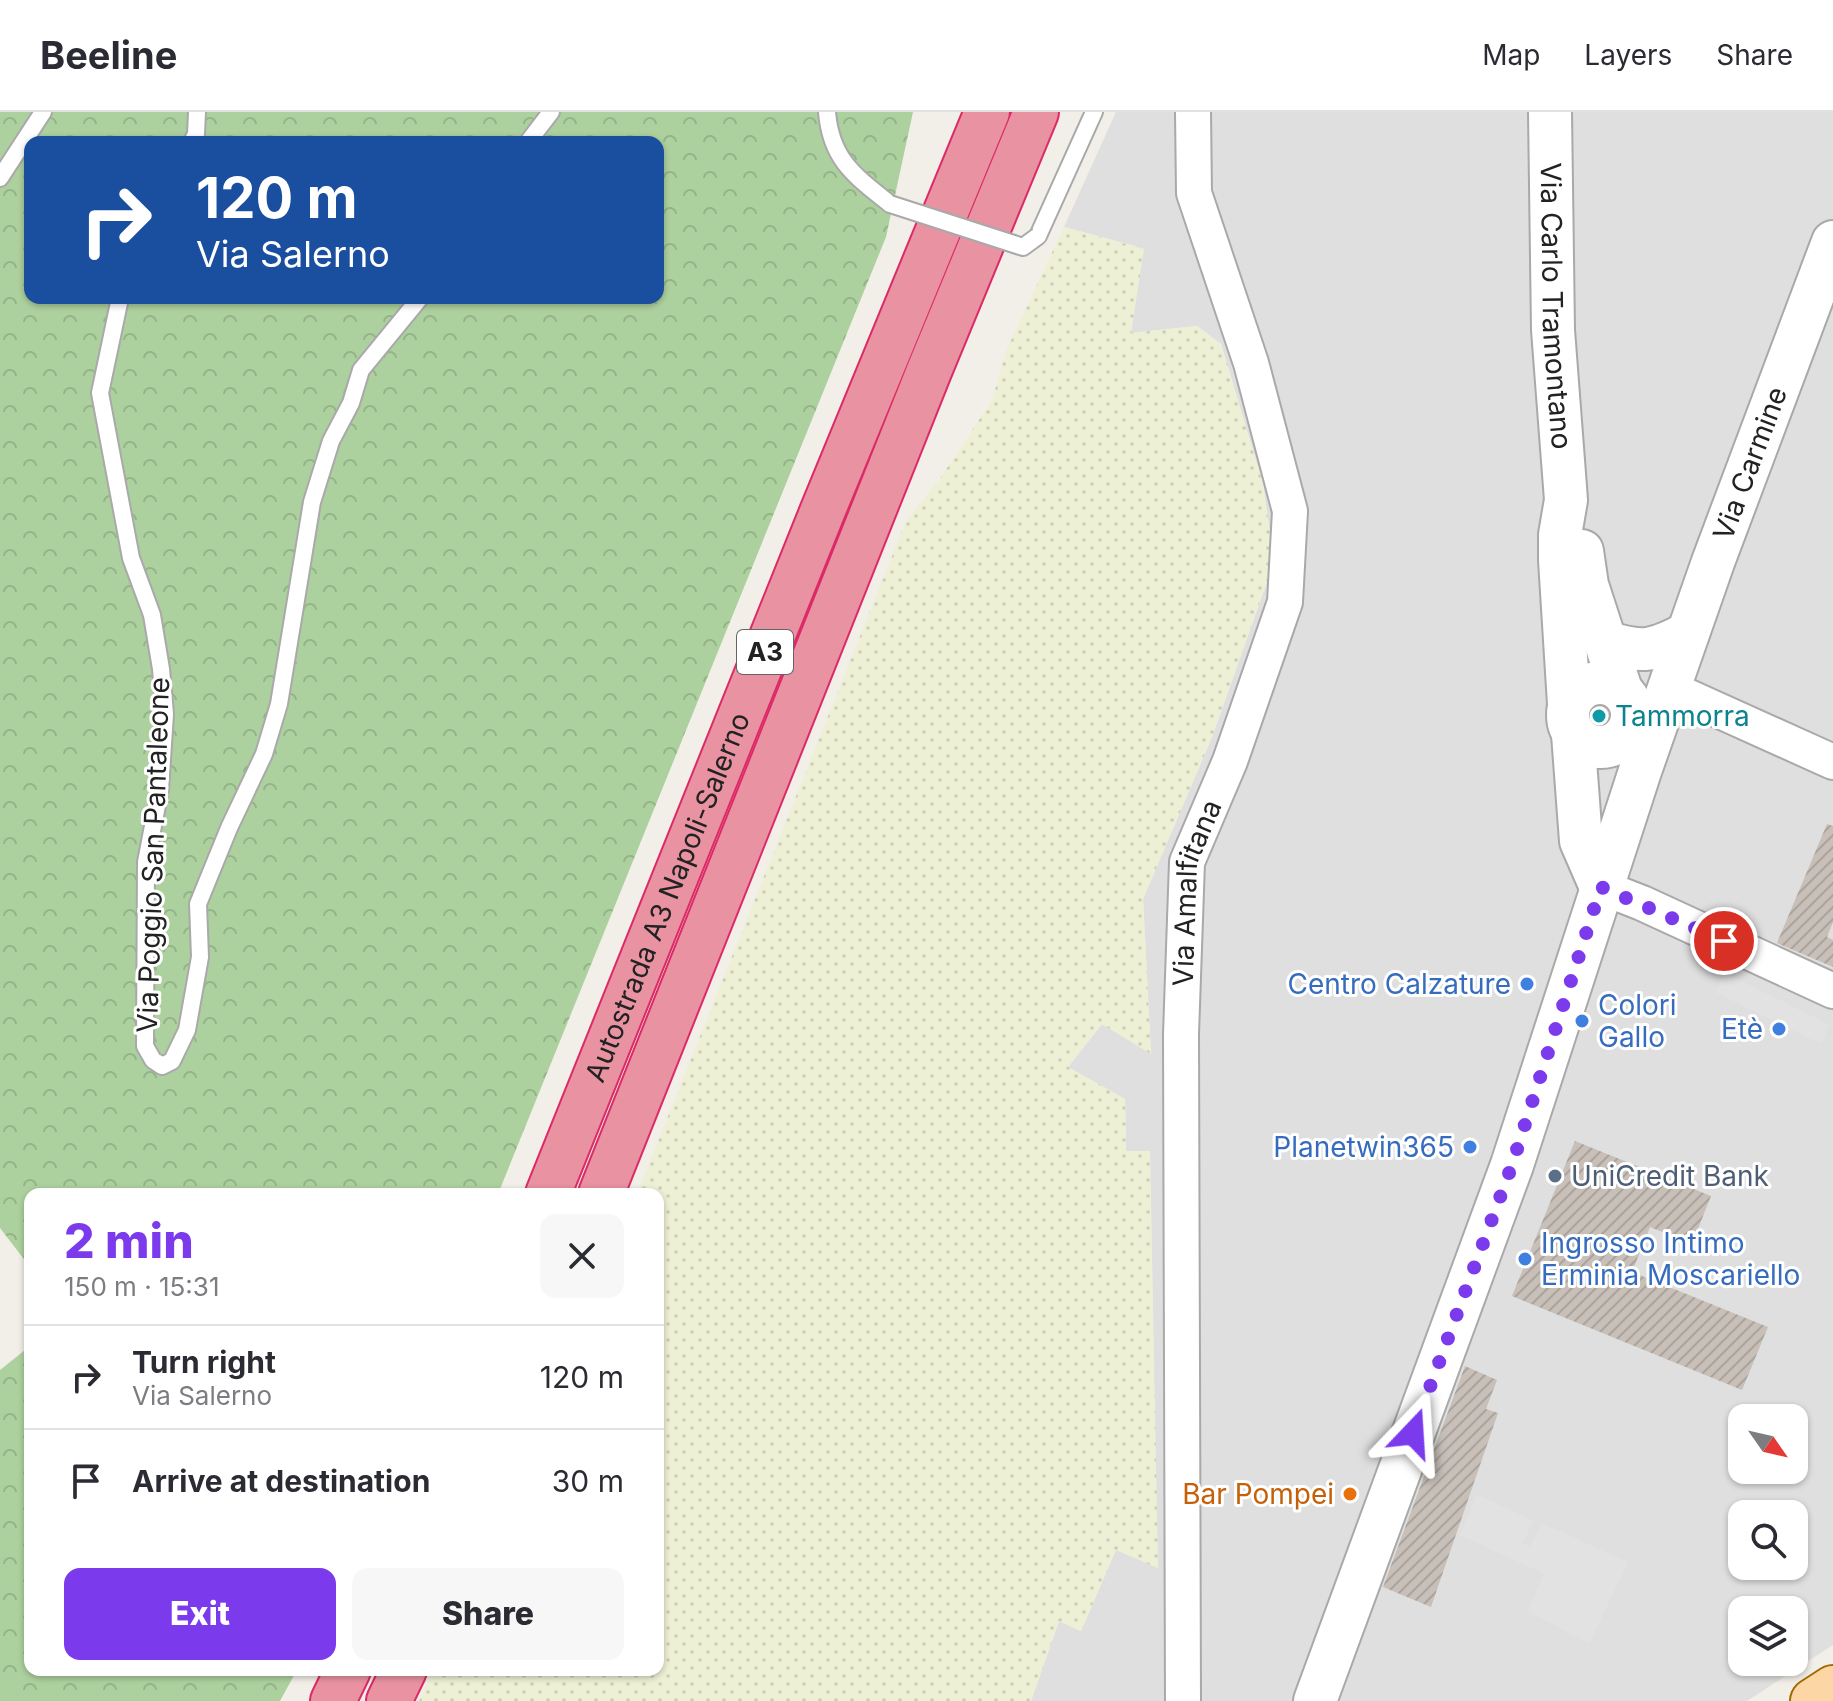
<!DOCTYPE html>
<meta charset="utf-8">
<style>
:root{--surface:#fff;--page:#f7f7f7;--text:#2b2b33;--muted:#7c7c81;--line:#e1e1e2;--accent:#7c3aed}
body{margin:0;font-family:Inter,sans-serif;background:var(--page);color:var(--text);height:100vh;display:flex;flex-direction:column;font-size:30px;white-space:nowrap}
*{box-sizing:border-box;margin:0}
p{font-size:26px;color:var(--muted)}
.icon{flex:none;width:44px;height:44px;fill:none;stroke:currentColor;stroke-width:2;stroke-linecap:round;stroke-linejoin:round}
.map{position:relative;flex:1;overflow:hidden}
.panel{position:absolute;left:24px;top:1076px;width:640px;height:488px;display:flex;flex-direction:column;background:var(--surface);border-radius:16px;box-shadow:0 2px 6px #0004}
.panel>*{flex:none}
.guide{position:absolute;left:24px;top:24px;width:640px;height:168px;border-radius:16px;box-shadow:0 2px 6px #0004;background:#1a4fa0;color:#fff;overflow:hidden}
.needle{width:52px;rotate:124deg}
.controls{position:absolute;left:1728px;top:1292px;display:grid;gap:16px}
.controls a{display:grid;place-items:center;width:80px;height:80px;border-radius:16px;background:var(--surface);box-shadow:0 2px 6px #0004;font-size:40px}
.pin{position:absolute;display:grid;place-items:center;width:68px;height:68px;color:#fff;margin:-34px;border:4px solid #fff;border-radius:50%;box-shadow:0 2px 8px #0007}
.me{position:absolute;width:88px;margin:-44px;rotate:20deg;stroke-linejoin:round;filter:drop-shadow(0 0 6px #0008)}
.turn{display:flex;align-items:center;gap:28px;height:168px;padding:0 40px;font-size:36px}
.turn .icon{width:104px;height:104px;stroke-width:2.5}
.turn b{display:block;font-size:56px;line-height:68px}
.round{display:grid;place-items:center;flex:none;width:84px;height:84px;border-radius:16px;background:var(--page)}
.head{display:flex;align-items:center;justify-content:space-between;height:136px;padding:0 40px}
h1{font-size:48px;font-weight:800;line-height:60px;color:var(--accent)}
.primary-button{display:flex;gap:16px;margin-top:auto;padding:16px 40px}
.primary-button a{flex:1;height:92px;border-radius:16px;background:var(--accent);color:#fff;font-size:32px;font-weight:800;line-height:92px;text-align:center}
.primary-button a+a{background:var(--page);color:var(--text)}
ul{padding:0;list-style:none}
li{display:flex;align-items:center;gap:24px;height:104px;padding:0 40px;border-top:2px solid var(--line)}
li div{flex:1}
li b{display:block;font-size:30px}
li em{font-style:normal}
header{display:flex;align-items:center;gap:48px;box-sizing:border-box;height:112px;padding:0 40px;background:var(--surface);border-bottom:2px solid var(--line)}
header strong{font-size:38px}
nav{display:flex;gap:44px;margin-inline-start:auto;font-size:28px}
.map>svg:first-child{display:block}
.residential{fill:#e0dfdf;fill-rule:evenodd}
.farmland{fill:url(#farmland-dots)}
.forest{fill:url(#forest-crowns);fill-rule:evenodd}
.parking{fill:#e2e2e2}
.building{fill:url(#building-hatch)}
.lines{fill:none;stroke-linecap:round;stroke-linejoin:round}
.service-casing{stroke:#a9a9a9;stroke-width:20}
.minor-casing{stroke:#a9a9a9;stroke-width:38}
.tertiary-casing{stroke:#a9a9a9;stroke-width:46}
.primary-casing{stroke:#a06b00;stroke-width:48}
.motorway-casing{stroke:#dc2a67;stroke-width:48}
.service{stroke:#fff;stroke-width:16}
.minor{stroke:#fff;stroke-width:34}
.tertiary{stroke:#fff;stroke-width:42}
.primary{stroke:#fcd6a4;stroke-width:44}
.motorway{stroke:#e892a2;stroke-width:44}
.service-bridge-casing{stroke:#a9a9a9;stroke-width:20;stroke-linecap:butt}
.service-bridge{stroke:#fff;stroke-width:16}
.route{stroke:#7c3aed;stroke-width:14;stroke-dasharray:0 25.2}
.culture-dot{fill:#0f9aa8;stroke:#fff;stroke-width:3}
.shop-dot{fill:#3f7fe0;stroke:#fff;stroke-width:3}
.service-dot{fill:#5c6f8a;stroke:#fff;stroke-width:3}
.food-dot{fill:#e8710a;stroke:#fff;stroke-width:3}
.labels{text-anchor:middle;stroke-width:6;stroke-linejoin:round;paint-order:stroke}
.shield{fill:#fff;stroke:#646464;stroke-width:2}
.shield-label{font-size:26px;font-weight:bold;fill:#222}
.street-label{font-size:28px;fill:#222;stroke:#fff}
.culture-label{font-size:28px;fill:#0d838f;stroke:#fff;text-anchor:start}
.shop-label{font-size:28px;fill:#366cbe;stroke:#fff;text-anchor:end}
.service-label{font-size:28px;fill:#4e5e75;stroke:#fff;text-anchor:start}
.food-label{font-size:28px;fill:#c56008;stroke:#fff;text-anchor:end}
</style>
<header>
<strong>Beeline</strong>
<nav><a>Map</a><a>Layers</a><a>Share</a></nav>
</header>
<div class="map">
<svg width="1833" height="1589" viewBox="0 0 1833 1589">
<defs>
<pattern id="farmland-dots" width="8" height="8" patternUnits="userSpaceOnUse" patternTransform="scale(2)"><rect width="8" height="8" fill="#eef0d5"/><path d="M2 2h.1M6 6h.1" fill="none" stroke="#ccceb7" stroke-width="1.8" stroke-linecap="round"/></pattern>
<pattern id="forest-crowns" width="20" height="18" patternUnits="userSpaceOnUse" patternTransform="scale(2)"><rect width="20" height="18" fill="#add19e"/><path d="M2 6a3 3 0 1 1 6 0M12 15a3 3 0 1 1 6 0" fill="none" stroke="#95b388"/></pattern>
<pattern id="building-hatch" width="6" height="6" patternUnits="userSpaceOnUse" patternTransform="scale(2)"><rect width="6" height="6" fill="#c7bfb8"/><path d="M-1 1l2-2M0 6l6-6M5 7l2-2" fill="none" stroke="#aba49e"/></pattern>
</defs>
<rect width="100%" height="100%" fill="#f2efe9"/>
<path class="residential" d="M1116 0H1833V1533L1747 1589H1031L1059 1509 1081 1519 1116 1437 1157 1455 1150 1039 1126 1040 1125 987 1068 955 1102 912 1151 941 1143 787 1212 625 1274 450 1263 372 1221 232 1197 214 1131 221 1135 134 1064 115ZM1742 1306H1794V1358H1742ZM1742 1402H1794V1454H1742ZM1742 1498H1794V1550H1742Z"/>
<path class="farmland" d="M1064 115 1144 137 1131 221 1197 214 1221 232 1263 372 1274 450 1212 625 1143 787 1151 942 1102 912 1068 955 1125 987 1126 1039H1150L1158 1456 1116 1438 1081 1519 1059 1509 1031 1589H419L433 1558H658V1082H637L906 409 939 368 992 288 1006 239Z"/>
<path class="forest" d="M0 0H913L886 125 498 1082H30V1155L0 1116ZM30 30H658V186H30Z
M30 1234V1558H297L280 1589H0V1258Z"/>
<path class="parking" d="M1725 861 1830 913 1821 932 1715 880Z
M1477 1382 1533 1409 1523 1431 1530 1435 1542 1411 1628 1450 1589 1532 1528 1499 1544 1462 1460 1423Z"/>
<path class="building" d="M1827 712 1833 714V810L1827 825 1833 828V855L1777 831Z
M1575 1029 1711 1084 1692 1132 1650 1115 1632 1160 1768 1215 1742 1278 1512 1184Z
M1465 1254 1497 1268 1486 1297 1498 1301 1431 1495 1383 1475Z"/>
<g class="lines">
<g class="service-casing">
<path id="service" d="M827 0C831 48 855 64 890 92
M192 30 196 22 197 0
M528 30 551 0
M0 66 43 0
M1038 124 1094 0
M120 186 100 281 131 446 152 503 161 557 165 602 160 678 146 750 145 934 153 948 162 954 172 949 187 918 200 845 198 792 229 716 264 642 279 592 312 390 331 329 351 291 361 258 420 186"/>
</g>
<g class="minor-casing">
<g id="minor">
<path d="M1669 576 1833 650"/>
<path d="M1601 775 1642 791 1833 879"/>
<path id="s1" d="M1183 1589 1181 922 1187 750 1230 649 1285 490 1290 399 1251 251 1194 81 1193 0"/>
</g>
</g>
<g class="tertiary-casing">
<g id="tertiary">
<path id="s2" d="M1550 0 1553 218 1566 388 1560 423V448L1569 592"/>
<path d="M1582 439 1587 473 1621 578"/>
<path d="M1606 530C1642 542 1655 539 1688 521"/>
<circle cx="1600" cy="603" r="32"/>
<path d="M1573 622 1581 729 1601 775"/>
<path id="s3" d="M1315 1589 1512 1053 1640 659 1713 450 1833 130"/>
</g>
</g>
<g class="primary-casing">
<path id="primary" d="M1813 1589 1833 1576"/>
</g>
<g class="motorway-casing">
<g id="motorway">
<path id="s4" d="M548 1082 823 398 987 0"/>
<path d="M601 1082 929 259 1036 0"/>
<path d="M333 1589 348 1558"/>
<path d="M389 1589 404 1558"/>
</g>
</g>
<use href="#service" class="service"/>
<use href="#minor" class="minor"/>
<use href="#tertiary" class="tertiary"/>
<use href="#primary" class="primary"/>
<use href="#motorway" class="motorway"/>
<g class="service-bridge-casing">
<path id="service-bridge" d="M890 92 1023 135 1038 124"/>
</g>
<use href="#service-bridge" class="service-bridge"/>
</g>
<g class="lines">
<path class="route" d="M1413 1321 1512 1053 1601 775 1724 829"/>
</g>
<circle class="culture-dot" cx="1599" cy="604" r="8"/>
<g class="shop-dot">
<circle cx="1527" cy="872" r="8"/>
<circle cx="1582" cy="909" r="8"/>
<circle cx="1779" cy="917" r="8"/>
<circle cx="1470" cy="1035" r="8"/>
<circle cx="1525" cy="1147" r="8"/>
</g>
<circle class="service-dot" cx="1555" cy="1064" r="8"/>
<circle class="food-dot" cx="1350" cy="1382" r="8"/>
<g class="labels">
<rect class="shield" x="737" y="518" width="56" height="44" rx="6"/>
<g class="shield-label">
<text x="765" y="549">A3</text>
</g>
<g class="street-label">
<text dy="10" stroke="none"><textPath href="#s2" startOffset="194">Via Carlo Tramontano</textPath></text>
<text dy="10" stroke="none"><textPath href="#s3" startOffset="1312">Via Carmine</textPath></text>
<text transform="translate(153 743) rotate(-88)" y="10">Via Poggio San Pantaleone</text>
<text dy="10" stroke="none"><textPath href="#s1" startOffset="810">Via Amalfitana</textPath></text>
<text dy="10" stroke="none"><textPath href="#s4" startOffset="320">Autostrada A3 Napoli-Salerno</textPath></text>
</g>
<g class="culture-label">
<text x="1615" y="614">Tammorra</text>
</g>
<g class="shop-label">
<text x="1511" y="882">Centro Calzature</text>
<text x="1598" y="903" text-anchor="start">Colori<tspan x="1598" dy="32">Gallo</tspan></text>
<text x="1763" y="927">Etè</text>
<text x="1454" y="1045">Planetwin365</text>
<text x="1541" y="1141" text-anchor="start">Ingrosso Intimo<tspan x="1541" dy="32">Erminia Moscariello</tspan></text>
</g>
<g class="service-label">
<text x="1571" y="1074">UniCredit Bank</text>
</g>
<g class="food-label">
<text x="1334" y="1392">Bar Pompei</text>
</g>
</g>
</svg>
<div class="controls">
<a><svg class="needle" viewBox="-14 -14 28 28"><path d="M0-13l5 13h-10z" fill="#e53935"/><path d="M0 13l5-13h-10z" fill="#7c7c81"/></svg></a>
<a><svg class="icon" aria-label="search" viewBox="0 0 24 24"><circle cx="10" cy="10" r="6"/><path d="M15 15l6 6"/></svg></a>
<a><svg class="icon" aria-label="layers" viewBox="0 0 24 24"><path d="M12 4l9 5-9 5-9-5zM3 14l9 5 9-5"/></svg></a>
</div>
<div class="pin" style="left:1724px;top:829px;background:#d93025"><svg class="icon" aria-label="arrive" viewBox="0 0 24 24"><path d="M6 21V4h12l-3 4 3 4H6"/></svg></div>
<svg class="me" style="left:1413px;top:1321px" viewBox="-20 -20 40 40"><path d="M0-17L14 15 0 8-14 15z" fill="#7c3aed" stroke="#fff" stroke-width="4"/></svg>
<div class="guide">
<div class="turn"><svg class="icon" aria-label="right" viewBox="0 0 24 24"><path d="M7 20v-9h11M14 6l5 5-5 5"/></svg><div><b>120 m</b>Via Salerno</div></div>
</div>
<section class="panel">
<div class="head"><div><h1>2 min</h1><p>150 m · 15:31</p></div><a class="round"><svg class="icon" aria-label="close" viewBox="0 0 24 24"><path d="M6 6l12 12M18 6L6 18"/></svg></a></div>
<ul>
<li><svg class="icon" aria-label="right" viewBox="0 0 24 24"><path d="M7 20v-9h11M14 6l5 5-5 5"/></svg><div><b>Turn right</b><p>Via Salerno</p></div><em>120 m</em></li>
<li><svg class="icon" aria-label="arrive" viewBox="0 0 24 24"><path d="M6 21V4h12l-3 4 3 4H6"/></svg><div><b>Arrive at destination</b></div><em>30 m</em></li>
</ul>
<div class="primary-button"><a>Exit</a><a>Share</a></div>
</section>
</div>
